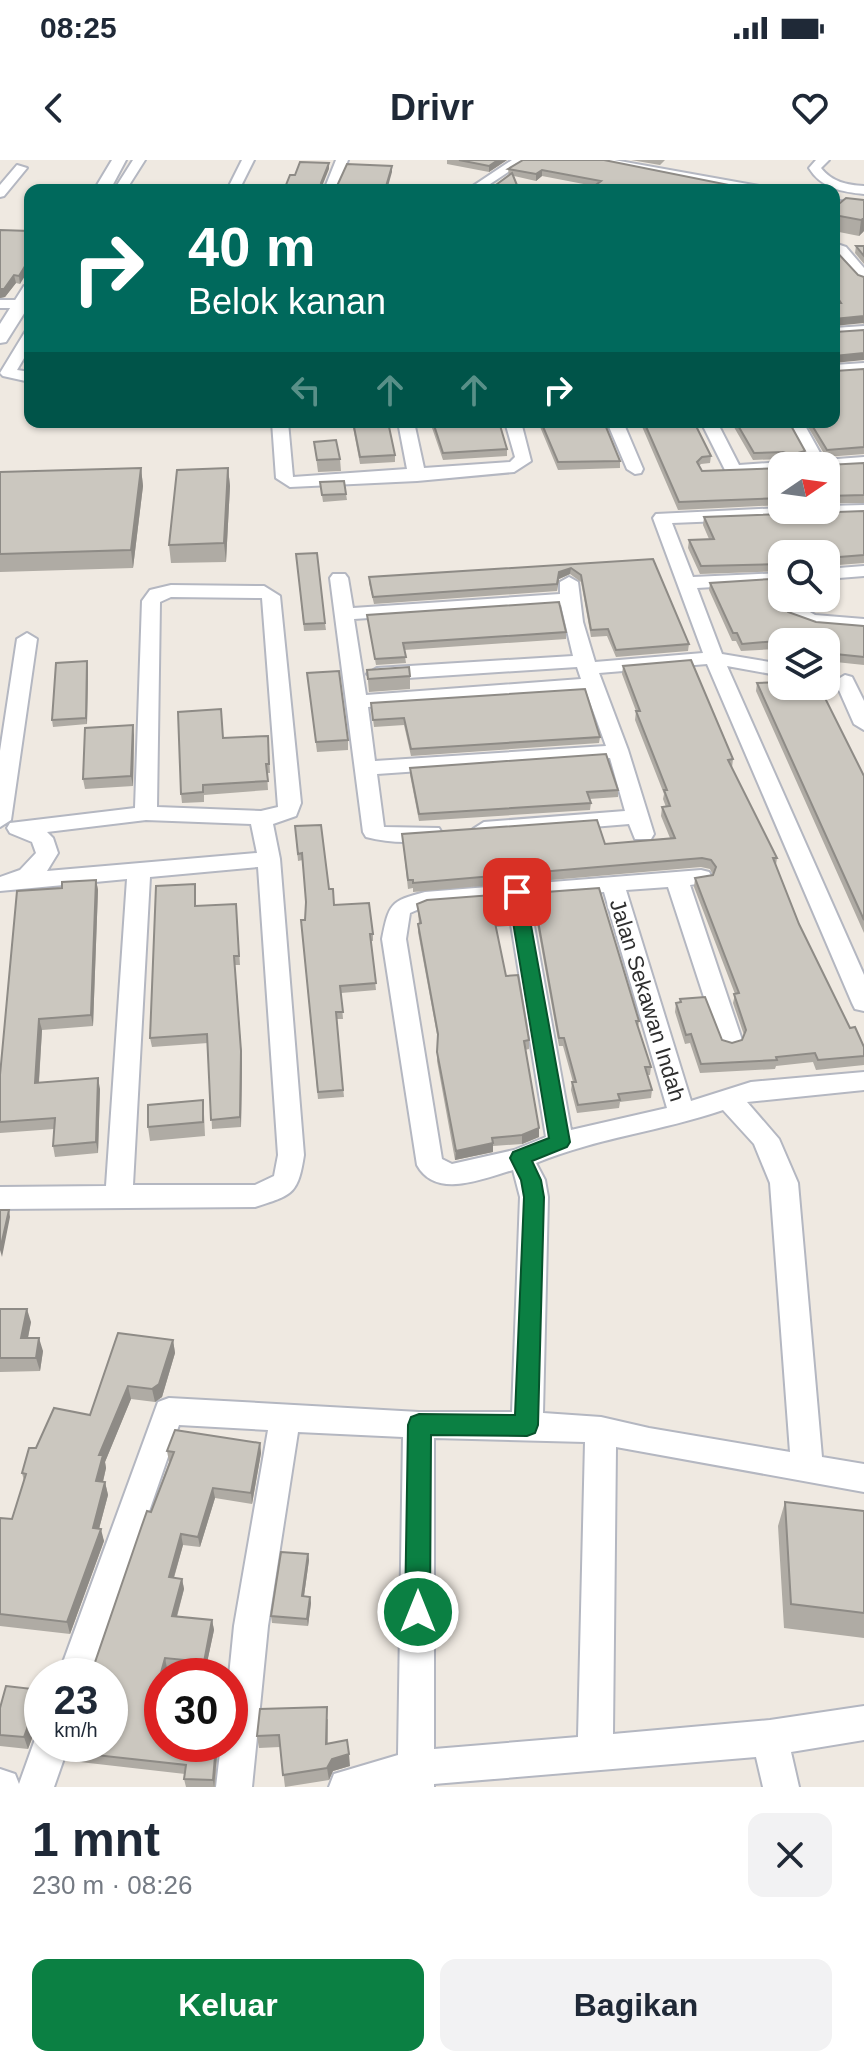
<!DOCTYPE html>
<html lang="id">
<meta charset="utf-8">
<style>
:root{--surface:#fff;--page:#f2f2f3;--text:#1f2937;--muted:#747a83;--accent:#0b8043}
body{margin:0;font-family:Helvetica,sans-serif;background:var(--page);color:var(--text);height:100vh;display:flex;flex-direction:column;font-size:30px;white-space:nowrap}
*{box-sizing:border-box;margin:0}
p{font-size:26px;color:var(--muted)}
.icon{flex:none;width:44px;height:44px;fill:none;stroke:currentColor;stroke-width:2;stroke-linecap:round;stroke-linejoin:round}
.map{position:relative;height:1627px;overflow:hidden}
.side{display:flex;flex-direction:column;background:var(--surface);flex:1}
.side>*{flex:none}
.guide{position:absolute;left:24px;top:24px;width:816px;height:244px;border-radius:16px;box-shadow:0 2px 6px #0004;background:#00695c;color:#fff;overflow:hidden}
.needle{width:52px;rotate:77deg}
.fabs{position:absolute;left:768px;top:292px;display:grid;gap:16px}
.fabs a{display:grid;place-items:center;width:72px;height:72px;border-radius:16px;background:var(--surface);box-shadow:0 2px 6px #0004;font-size:40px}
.speed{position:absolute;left:24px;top:1498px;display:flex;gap:16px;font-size:40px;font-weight:700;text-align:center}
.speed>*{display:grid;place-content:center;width:104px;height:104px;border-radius:50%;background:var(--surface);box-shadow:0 2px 6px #0004;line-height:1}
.speed small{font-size:20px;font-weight:400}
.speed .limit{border:12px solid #d22;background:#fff;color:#111}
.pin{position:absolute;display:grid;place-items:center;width:68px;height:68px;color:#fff;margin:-34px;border-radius:16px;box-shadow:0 4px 12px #0006}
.me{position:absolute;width:88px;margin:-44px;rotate:0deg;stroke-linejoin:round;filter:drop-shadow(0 0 6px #0008)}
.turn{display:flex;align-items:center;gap:28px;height:168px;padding:0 32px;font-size:36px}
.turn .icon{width:104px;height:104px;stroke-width:2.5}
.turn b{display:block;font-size:56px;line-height:68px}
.lanes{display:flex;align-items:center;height:76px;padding:0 32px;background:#0003;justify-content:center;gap:40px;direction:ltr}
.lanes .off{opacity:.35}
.round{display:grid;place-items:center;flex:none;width:84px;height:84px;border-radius:16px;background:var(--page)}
.summary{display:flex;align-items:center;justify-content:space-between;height:136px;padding:0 32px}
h1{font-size:48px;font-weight:600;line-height:60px}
.button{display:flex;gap:16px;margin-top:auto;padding:16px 32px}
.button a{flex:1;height:92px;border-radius:16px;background:var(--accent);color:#fff;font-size:32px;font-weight:600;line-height:92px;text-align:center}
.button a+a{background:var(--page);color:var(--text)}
.status{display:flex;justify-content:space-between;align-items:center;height:56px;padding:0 40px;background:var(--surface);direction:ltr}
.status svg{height:22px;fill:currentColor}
header{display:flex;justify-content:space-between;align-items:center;height:104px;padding:0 32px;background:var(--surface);font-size:36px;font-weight:600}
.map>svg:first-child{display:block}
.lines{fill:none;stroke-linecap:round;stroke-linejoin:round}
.minor-casing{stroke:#b4b7c1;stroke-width:4}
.tertiary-casing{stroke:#b4b7c1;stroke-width:4}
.minor{fill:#fff;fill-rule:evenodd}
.tertiary{fill:#fff;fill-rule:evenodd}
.wall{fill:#afaba4}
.shaded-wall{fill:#8e8b86}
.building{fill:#cbc7bf;stroke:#8e8b86;stroke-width:2}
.route{fill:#0b8043;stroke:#07532c;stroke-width:2}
.labels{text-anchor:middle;stroke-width:6;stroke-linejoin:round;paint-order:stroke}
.street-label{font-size:22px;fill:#2e2e2e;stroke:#fff}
</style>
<div class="status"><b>08:25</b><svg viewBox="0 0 49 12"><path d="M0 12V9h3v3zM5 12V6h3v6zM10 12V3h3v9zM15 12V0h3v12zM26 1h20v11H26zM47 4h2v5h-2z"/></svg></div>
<header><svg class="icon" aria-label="back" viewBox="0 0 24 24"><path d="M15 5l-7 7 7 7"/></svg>Drivr<svg class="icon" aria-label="heart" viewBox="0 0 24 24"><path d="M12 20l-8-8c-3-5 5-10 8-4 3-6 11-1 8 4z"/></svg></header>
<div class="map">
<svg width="864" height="1627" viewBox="0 0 864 1627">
<rect width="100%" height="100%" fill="#efe9e1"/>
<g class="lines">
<g class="minor-casing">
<path id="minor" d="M133 0H145L126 30H114Z
M242 0H254L239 30H227Z
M336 0H348L336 30H324Z
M512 0H526L481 30H467Z
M588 0H614L759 26 765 30H739Z
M816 0H829L821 8C832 22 847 25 864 26V34C842 32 821 28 809 8Z
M17 5 27 8 4 36 0 37V25Z
M834 40 864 45V53L834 48Z
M834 83 846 87 864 108V121L859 120 834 92Z
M0 140H19L26 144 19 148H0Z
M864 166V174L834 176V168Z
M30 171V188L17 210 30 212V222L3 216 0 213 25 172Z
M864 203V213L834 215V205Z
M272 262H288L293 317 407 309 398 262H414L424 308 510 302 515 297 505 262H521L531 301 514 312 417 321 290 327 276 318Z
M607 262H623L643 309 641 313 635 314 627 309Z
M701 262H717L739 305 782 302 790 306H782V312L727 314Z
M787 262H803L824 300 864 297V307L826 309V306H791L793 303 808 300Z
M864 345V355L672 363 693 417 782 413V423L697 428 722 494 782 504V516L727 506 864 815V851L855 849 852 843 707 504 599 513 628 590 654 674 651 679H635L629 664 484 676 473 669 484 662 625 651 610 598 377 614 384 667 439 668 442 673 439 678C414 684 390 683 366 677L363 672 330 418 333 414H345L348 418 353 448 560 434V422L569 417 578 422 583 462 595 502 703 493 653 358 656 354 782 348 826 350V346ZM561 445 573 496 377 508 367 514 377 520 577 507 581 519 366 535 354 459ZM586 531 606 586 375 601 368 547Z
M864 406V416L826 419V409Z
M171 425 264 426 280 436 301 643 296 656 273 664 280 699 304 995C298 1035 292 1035 255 1047L0 1049V1027L106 1026 127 719 0 731V717L20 710 36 693 32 682 10 673 7 668 10 663 135 648 142 441 150 430ZM171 437 262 438 278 647 261 651 157 647 160 442ZM146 660 251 664 257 693 47 711 58 693 53 678 47 672ZM258 707 278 995 274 1016 255 1025H133L150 717Z
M782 438H800L803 448 815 455 864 459V471C833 468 791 473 782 438Z
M27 473 37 479 11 660 0 667V591L17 479Z
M845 515 852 517 864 541V570L854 564 835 521Z
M701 710 709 712 712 717 709 722 690 725 742 880 739 886 730 889 721 886 718 880 668 727 626 730 691 941 751 922 864 912V930L747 942 779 979 798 1023 822 1297 864 1304V1332L616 1287 613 1574 770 1560 864 1546V1580L791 1592 799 1627H763L756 1597 434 1624V1627H329L334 1614 398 1595 403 1277 298 1272 268 1466 252 1627H216L221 1584H230L229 1516 234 1466 268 1270 179 1265 92 1516H58L158 1242 169 1238 419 1252H512L520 1037 513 1010C484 1018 436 1040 417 1005L382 779C389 744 390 741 425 732ZM604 732 667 948 571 970 529 738ZM507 740 546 977 514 990 452 1004 442 999 406 779 410 753 426 746ZM723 950 754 984 770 1023 790 1292 649 1268 601 1257 543 1253 548 1037 545 1020 536 1003C596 978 662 971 723 950ZM434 1278 585 1282 578 1577 434 1589Z
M42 1570V1584H69L54 1627H0V1609L15 1614 19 1624 38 1571Z"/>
</g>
<g class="tertiary-casing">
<path id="tertiary" d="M112 0H126L110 30H94Z
M30 125V144L6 182 0 183V164L24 126Z"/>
</g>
<use href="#minor" class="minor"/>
<use href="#tertiary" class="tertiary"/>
</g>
<path class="wall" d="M447 0H507L489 12 447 4Z
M523 0 734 26 733 30H589L594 26 542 16 536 21 514 16 519 30H493V27L509 16 508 9Z
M631 0H665L660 5Z
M864 40V71L859 76 834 71V48Z
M0 70 30 71 20 124 16 123 5 137 0 138Z
M856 86H864V104L855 93Z
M834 89 858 115 864 117V164L834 141Z
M864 209V294L826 297 805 262H834L835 211Z
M352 262H388L395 295V302L360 304Z
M430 262H499L507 289V296L443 300Z
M538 262H604L620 301V308L558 310Z
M640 262H694L711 296 710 303 701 304 699 306 702 311 782 308V345L678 350Z
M731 262H789L805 291 803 298 792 302 827 305 864 303V343H826V306L788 302 782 299 753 300Z
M314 282 340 299 341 311 318 312Z
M141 308 143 326 133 408 0 412V312Z
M228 308 230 326 226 402 171 403 169 385Z
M320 322 346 334 347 340 323 342Z
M864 351V403L826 406V394H782V411L700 414 688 388 689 380 709 379 703 365 704 357Z
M296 394 325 463 326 470 304 471Z
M653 399 689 484 688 491 616 497 607 476 591 477 581 422 570 414 559 419 557 431 374 444 369 423V417Z
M710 423 816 462 864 466V505L826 501V482H782V495H775V489L741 491 736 481H732L709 430Z
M367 455 566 472V479L404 490 406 503 376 505Z
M623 506 733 599 732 608 777 698 776 705 799 764 850 868 864 887V905L816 910 813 902 776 906 775 909 700 913 690 883 685 884 675 852 676 843 680 842V839L722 880 732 883 742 880 744 875 733 843 735 834 694 727 695 718 713 715 710 709 701 707 413 732V728L408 729 402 674 605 684 670 678 661 656 662 647H666L663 639 664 634 635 560 636 551 622 514Z
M88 507 87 564 53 567 52 560Z
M367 510 410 516V529L369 532Z
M307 513 348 580V590L317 592Z
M757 523 864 616V773L756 531Z
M371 543 600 577 599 583 411 596 404 565 374 567Z
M134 575 133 626 85 629 83 619Z
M268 576 270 613H267L268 630 204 635V642L182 643 181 634 223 578Z
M410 608 618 630V637L589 639 591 643 590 650 419 661 410 615Z
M295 666 329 729 334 745 373 774V781H371L376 830 341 833 343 859H336L344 937 318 939 301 760H305L306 743 303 700 298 701Z
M96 720 98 730 93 866 42 870 39 923 100 929 98 993 55 997 53 986 54 969 0 973V915L62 728Z
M196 733V746L236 744 240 805H235L242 900 241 967 212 969 208 883 152 887 150 878Z
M533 733 639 861 638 868 651 907 650 915H647L652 930 651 938 620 942 619 948 577 953 571 930 572 922H573L563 886H559L533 741Z
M417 744 509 757 508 766 495 767 506 816 529 880V889L525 890 539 968V977L522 984 493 986V992L455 1000 437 901 438 880 418 772V764L419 763Z
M204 954 205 976 150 981 148 967Z
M0 1149 31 1162 28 1178 43 1191 40 1211 0 1212Z
M173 1180 175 1193 162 1237 155 1242 131 1239 105 1302 106 1308 103 1322H105L108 1335 99 1369 104 1381 70 1474 0 1466V1358L12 1359 24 1321 22 1313 36 1288 90 1255Z
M260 1283 261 1293 252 1344 215 1338 200 1387 183 1385 174 1418 182 1419 184 1429 177 1457 212 1460 214 1470 205 1512 167 1508 151 1565 162 1584H218L215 1627H186L184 1619 185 1614 80 1602 77 1593 110 1584V1516H92L91 1514 169 1302 167 1291Z
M785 1342 864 1351V1478L784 1468 778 1366Z
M308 1394 309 1400 304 1436 310 1437 311 1443 308 1466 272 1463 271 1456Z
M41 1530 42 1552 28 1589 0 1586V1548Z
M328 1559V1583L350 1606 333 1611 329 1620 285 1627 280 1587 259 1588 257 1576Z"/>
<path class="shaded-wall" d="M498 0H507L489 12V6Z
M329 3V9L321 29V23Z
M392 6V12L387 30H385Z
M542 10V16L536 21V14Z
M864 58V71L859 76 861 60Z
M30 98V108L20 124 19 116Z
M14 115 16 123 5 137 0 138V129Z
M864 156V163L834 166V159Z
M864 193V200L834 203V196Z
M805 291 803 298 790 302 791 295Z
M141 308 143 326 133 408 131 390Z
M228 308 230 326 226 402 224 383Z
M571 408 570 414 559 419 557 431 559 412Z
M87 501 88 507 87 564 86 558Z
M133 565 134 575 133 626 131 616Z
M96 720 98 730 93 866 91 855Z
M234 796 242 900 241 967 240 957Z
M39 859 42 870 38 934 35 923Z
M98 918 100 929 98 993 96 982Z
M539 968V977L522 984V975Z
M493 983V992L455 1000 456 991Z
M9 1050 10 1057 2 1097 0 1090Z
M27 1149 31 1162 25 1192 21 1178Z
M39 1178 43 1191 40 1211 36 1198Z
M173 1180 175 1193 162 1237 155 1242 152 1229Z
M128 1226 131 1239 105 1302 106 1308 100 1334 96 1321 99 1295Z
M260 1283 261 1293 252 1344 251 1333Z
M105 1322 108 1335 96 1380 93 1368Z
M213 1328 215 1338 200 1387 198 1377Z
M101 1369 104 1381 70 1474 67 1462Z
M181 1374 183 1385 171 1427 169 1417Z
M308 1394 309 1400 303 1443 302 1436Z
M182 1419 184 1429 174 1466 172 1456Z
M310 1437 311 1443 308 1466 307 1459Z
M212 1460 214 1470 205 1512 204 1502Z
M165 1498 167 1508 165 1516H162V1526L149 1574 147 1564Z
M41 1530 42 1552 28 1589 24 1577Z
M216 1584H218L214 1627 213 1620Z
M349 1594 350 1606 333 1611 329 1620 327 1608 332 1599Z"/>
<path class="building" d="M459 0H498L489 6Z
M523 0H604L734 26 729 30H589L601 21 542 10 536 14 508 9Z
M300 2 329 3 321 23 324 27 337 26 347 4 392 6 385 30H284L290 15H295Z
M512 13 519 30H494L493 27Z
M846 38 864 40V58L861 60 834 55V48Z
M0 70 30 71V98L19 116 14 115 4 129H0Z
M856 86H864V96Z
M834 89 858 115 864 117V156L834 159V143H841L834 132Z
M864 170V193L834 196V171L835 172Z
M864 209V287L827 290 810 262H834V210L835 211Z
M353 262H388L395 295 360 297Z
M433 262H499L507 289 443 293Z
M541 262H604L620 301 558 302Z
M644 262H694L711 296 702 297 697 302 702 311 782 308V338L679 342Z
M736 262H789L805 291 791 295 783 292 754 293Z
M336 280 340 299 317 300 314 282Z
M786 302H824L827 305 864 303V335L827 336 826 337V306H784Z
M141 308 131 390 0 394V312Z
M228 308 224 383 169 385 177 310Z
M344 321 346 334 322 335 320 322Z
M864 351V395L827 398 826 400V394H782V404L701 406 689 380 714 379 704 357Z
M317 393 325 463 304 464 296 394Z
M653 399 689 484 616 490 608 469 591 470 581 415 571 408 559 412 557 424 373 437 369 417Z
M771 419 788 452 816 462 864 466V497L826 493V482H782V487H776L777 481 742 484 737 473H733L710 423Z
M559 442 566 472 403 483 406 497 375 499 367 455Z
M691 500 733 599 728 600 777 698H773L799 764 850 868 855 867 864 887V896L818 900 815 893 776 897 777 900 701 904 691 874 686 875 676 843 681 842 680 839 705 837 722 880 732 883 742 880 746 870 734 834 739 833 695 718 713 715 716 707 711 700 702 698 413 723V720H408L402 674 597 660 605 684 675 678 662 647 670 646 664 630H667L636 551H640L623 506Z
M87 501 86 558 52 560 56 503Z
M409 507 410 516 368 519 367 510Z
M339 511 348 580 316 582 307 513Z
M782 522V526H819L864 616V760L757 523Z
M585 529 600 577 411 589 404 558 373 560 371 543Z
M221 549 223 578 268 576 269 604H266L268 621 203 625V632L181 634 178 552Z
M133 565 131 616 83 619 85 568Z
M606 594 618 630 587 632 591 643 419 654 410 608Z
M321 665 329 729H333L334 745 369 743 373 774H370L376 823 340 826 343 852H336L343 930 318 932 301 760H305L306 742 302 693 298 694 295 666Z
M96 720 91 855 39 859 35 923 98 918 96 982 53 986 55 958 0 962V915L17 731 62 728V722Z
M195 724V746L236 744 239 796H234L241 891 240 957 211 960 207 874 150 878 156 726Z
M599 728 639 861H636L651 907H645L652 930 618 934 620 940 578 945 572 922H576L564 878H559L533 733Z
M505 734 509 757 494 758 506 816 518 815 529 880 524 881 539 968 522 975 492 978 493 983 456 991 437 892 438 874 418 764 421 763 417 744 427 740Z
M203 940V962L148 967V945Z
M0 1050H9L0 1090Z
M0 1149H27L21 1178H39L36 1198H0Z
M118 1173 173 1180 159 1224 152 1229 128 1226 99 1295H103L96 1321 105 1322 93 1368 101 1369 67 1462 0 1454V1358L12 1359 26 1314 22 1313 29 1288H36L54 1248 90 1255Z
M175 1270 260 1283 251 1333 213 1328 198 1377 181 1374 169 1417 182 1419 172 1456 212 1460 204 1502 165 1498 147 1564 162 1566V1584H216L213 1620 184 1619 186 1605 77 1593 79 1584H110V1516L91 1514 141 1368 147 1351 151 1352 174 1292 167 1291Z
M785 1342 864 1351V1453L791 1444Z
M281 1392 308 1394 302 1436 310 1437 307 1459 271 1456Z
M6 1526 41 1530 24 1577 0 1575V1548Z
M327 1547 326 1584 347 1580 349 1594 332 1599 327 1608 283 1615 279 1575 257 1576 260 1549Z"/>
<path class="route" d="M517 727 525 732 570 982 567 987 532 1001 541 1020 544 1037 538 1265 535 1273 527 1276 431 1275 430 1452 427 1460 418 1464 409 1460 405 1452 408 1265 411 1257 419 1254 515 1255 524 1037 521 1020 510 998 513 992 549 978 508 732Z"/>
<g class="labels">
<g class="street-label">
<text transform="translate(648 840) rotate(73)" y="8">Jalan Sekawan Indah</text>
</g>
</g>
</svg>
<div class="fabs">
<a><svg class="needle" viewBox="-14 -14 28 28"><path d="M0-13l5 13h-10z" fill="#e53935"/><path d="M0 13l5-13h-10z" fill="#747a83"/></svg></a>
<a><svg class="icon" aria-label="search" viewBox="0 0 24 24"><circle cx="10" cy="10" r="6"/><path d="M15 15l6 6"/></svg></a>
<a><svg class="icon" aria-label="layers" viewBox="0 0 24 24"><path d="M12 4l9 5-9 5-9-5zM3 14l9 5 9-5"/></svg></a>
</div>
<div class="speed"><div>23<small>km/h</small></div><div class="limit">30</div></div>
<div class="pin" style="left:517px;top:732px;background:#d93025"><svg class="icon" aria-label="arrive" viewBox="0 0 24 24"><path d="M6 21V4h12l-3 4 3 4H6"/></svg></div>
<svg class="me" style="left:418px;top:1452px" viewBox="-20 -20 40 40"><circle r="17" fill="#0b8043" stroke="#fff" stroke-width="3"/><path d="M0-11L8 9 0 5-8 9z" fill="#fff"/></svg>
<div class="guide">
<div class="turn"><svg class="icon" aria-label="right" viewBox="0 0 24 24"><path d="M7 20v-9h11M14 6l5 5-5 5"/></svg><div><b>40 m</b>Belok kanan</div></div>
<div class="lanes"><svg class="icon off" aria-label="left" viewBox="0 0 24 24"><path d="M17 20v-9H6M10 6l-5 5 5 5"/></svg><svg class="icon off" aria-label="ahead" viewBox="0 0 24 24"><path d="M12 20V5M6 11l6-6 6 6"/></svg><svg class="icon off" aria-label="ahead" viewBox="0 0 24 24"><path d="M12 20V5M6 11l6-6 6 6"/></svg><svg class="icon" aria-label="right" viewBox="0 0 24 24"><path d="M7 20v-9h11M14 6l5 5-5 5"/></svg></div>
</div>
</div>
<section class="side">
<div class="summary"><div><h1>1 mnt</h1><p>230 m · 08:26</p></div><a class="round"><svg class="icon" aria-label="close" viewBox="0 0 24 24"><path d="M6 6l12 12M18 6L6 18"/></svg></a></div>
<div class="button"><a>Keluar</a><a>Bagikan</a></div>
</section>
